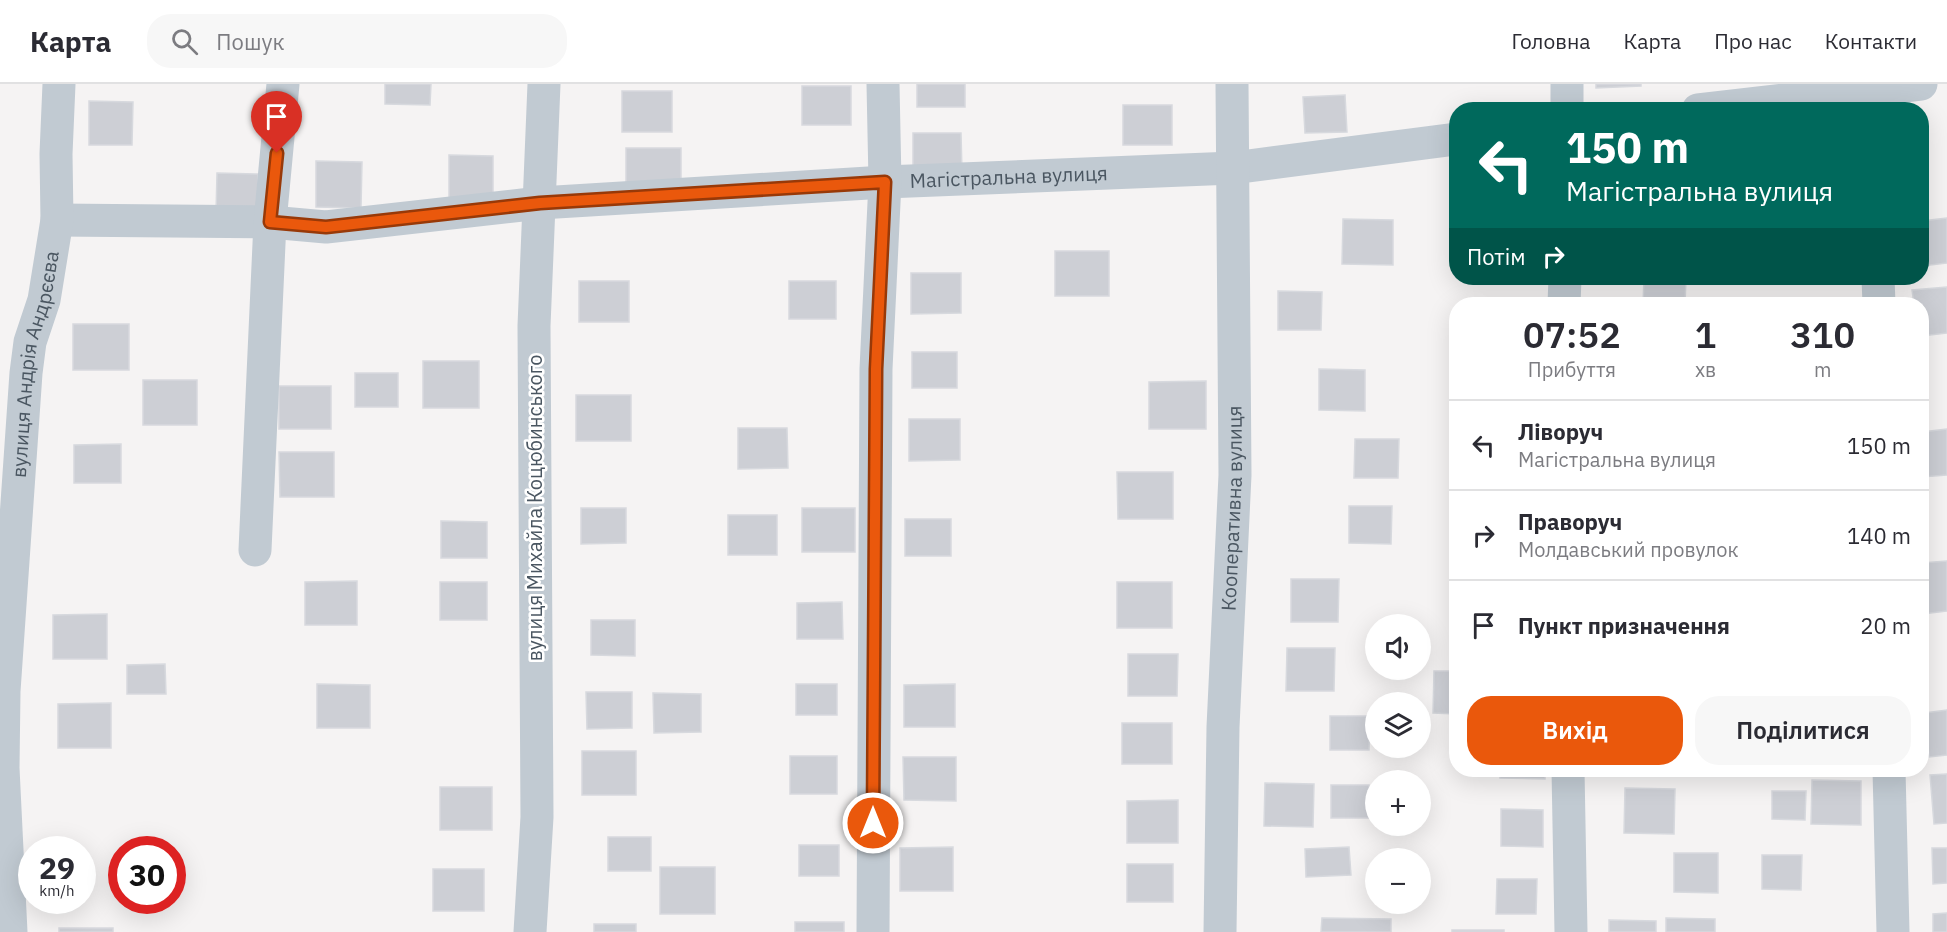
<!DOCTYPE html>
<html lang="uk">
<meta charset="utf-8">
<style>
:root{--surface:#fff;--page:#f7f7f7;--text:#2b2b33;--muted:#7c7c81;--line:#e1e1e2;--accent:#ea580c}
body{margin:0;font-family:"IBM Plex Sans",sans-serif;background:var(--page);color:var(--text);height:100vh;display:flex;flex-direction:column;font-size:22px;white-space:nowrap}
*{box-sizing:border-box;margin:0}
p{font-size:20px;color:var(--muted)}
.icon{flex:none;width:33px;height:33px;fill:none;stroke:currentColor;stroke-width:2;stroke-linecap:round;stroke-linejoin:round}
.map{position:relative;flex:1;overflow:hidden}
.details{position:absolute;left:1449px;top:213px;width:480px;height:480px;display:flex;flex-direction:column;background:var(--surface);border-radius:24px;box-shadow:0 6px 24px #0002}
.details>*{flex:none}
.top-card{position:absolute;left:1449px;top:18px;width:480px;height:183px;border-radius:24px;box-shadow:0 6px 24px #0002;background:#00695c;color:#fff;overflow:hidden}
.fabs{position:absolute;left:1365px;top:530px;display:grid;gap:12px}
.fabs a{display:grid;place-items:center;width:66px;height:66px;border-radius:50%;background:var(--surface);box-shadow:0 6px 24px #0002;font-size:30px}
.speed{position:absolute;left:18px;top:752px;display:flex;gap:12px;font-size:30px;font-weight:700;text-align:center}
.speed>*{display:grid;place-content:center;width:78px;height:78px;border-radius:50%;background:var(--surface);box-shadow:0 6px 24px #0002;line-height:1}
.speed small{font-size:15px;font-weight:400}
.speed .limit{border:9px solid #d22;background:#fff;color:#111}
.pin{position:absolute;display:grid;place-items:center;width:51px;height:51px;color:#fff;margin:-62px -26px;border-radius:50% 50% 50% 0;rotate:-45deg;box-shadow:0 0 6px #0007}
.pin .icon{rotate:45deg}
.me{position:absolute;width:66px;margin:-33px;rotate:0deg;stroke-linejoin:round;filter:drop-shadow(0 0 4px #0008)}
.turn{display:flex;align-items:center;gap:21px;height:126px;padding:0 18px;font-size:27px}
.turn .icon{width:78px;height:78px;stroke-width:2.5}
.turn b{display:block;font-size:42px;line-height:51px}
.then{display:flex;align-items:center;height:57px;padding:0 18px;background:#0003;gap:12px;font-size:22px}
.eta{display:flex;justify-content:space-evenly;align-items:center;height:102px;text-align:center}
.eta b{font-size:36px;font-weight:600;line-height:42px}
.cta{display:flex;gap:12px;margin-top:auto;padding:12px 18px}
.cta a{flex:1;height:69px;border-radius:24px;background:var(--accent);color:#fff;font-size:24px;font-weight:600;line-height:69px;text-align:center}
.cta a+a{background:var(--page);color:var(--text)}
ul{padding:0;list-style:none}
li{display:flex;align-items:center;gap:18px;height:90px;padding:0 18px;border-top:2px solid var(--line)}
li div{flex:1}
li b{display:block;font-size:22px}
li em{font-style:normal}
header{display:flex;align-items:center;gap:36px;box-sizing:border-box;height:84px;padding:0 30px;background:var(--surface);border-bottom:2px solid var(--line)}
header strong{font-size:28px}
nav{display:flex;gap:33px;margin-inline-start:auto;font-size:21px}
.search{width:420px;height:54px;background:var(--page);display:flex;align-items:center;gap:15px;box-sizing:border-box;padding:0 21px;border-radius:24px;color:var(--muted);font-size:22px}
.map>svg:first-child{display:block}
.building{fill:#cdcfd5;stroke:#d7d9de;stroke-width:1.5}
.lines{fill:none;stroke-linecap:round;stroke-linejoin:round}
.street{stroke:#c1cad2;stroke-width:33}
.route-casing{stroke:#983908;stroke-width:15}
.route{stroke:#ea580c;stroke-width:10}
.labels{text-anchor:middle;stroke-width:5;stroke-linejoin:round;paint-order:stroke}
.street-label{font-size:20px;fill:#4a5661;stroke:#fff}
</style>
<header>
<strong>Карта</strong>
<div class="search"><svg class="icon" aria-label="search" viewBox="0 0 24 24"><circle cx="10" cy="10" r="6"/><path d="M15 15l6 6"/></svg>Пошук</div>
<nav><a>Головна</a><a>Карта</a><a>Про нас</a><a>Контакти</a></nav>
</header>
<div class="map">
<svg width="1947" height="848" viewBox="0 0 1947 848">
<rect width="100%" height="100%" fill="#f5f3f3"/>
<path class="building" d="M385 0H431L430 21 385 20Z
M917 0H965V23H917Z
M1596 0H1641V2L1596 4Z
M802 2H851V41H802Z
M622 7H672V48H622Z
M1345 11 1347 48 1305 49 1303 13Z
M89 17 133 18 132 61H89Z
M1123 21H1172V61H1123Z
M913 49H961L962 88H913Z
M626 64H681V110H626Z
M449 71 493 72V116L449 115Z
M316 77 362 78 361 124 316 123Z
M217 89 258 90V131L216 130Z
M1947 134V179L1922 182V137Z
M1343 135 1393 136V181L1342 180Z
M1055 167H1109V212H1055Z
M911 189H961V229L911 230Z
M1644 194H1686L1685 220H1643Z
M579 197H629V238H579Z
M789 197H836V235H789Z
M1947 203V249L1922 252V220H1914L1912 206Z
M1278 207 1322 208 1321 246H1278Z
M1792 217H1836L1835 220H1791Z
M1479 218 1529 219V220H1479Z
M73 240H129V286H73Z
M912 268H957V304H912Z
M423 277H479V324H423Z
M1319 285 1365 286V327L1319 326Z
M355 289H398V323H355Z
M143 296H197V341H143Z
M1206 297V345H1149V298Z
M279 302H331V345H279Z
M576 311H631V357H576Z
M909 335H960V376L909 377Z
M738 344H787L788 384 738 385Z
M1947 345V391L1922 393V348Z
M1355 355H1399L1398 394H1354Z
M121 360V399H74V361Z
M279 368H334V413H280Z
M1117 388H1173V435H1118Z
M1349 422H1392L1391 460 1349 459Z
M581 424H626V459L581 460Z
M802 424H855V468H802Z
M728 431H777V471H728Z
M905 435H951V472H905Z
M441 437 487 438V474H441Z
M1947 477V527L1923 530 1922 479Z
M1291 495H1339L1338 538H1291Z
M357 497V541H305V498Z
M440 498H487V536H440Z
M1117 498H1172V544H1117Z
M842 518 843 555H797V519Z
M107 530V575H53V531Z
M591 536H635V572L591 571Z
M1287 564H1335L1334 607H1286Z
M1128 570H1178L1177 612H1128Z
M165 580 166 610H127V581Z
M1434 587H1456V630L1433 629Z
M317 600 370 601V644H317Z
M796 600H837V631H796Z
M955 600V643H904V601Z
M586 608H632V644L587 645Z
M653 609 701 610V648L654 649Z
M111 619V664H58V620Z
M1947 626V671L1929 673 1925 629Z
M1330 632H1370L1369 666H1330Z
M1122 639H1172V680H1122Z
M582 667H636V711H582Z
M790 672H837V710H790Z
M903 673H956V717L904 716Z
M1500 686H1545V695L1500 694Z
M1947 690V739L1934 740 1930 691Z
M1812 696 1861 697V741L1811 740Z
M1265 699 1314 700 1313 743 1264 742Z
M1331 701H1369V734H1331Z
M440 703H492V746H440Z
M1625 704 1675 705 1674 750 1624 749Z
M1772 707H1806L1805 736 1772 735Z
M1178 716V759H1127V717Z
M1501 725 1543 726V763L1501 762Z
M608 753H651V787H608Z
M799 761H839V792H799Z
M953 763V807H900V764Z
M1349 763 1351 791 1306 793 1305 765Z
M1932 764H1947V799L1933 800Z
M1674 769H1718V809L1674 808Z
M1762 771H1802L1801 806 1762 805Z
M1127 780H1173V818H1127Z
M660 783H715V830H660Z
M433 785H484V827H433Z
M1497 795H1537L1536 830H1496Z
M1947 829V848H1933V830Z
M1322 834 1391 835V848H1321Z
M1666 834 1715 835V848H1666Z
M1609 836 1656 837V848H1609Z
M795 838H844V848H795Z
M594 840H636V848H594Z
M59 844H113V848H59Z
M1452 846H1504V848H1452Z"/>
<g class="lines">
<g class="street">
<path d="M1567 26V0"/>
<path d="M1698 26 1921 0"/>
<path id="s1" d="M57 136 270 138 326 143 540 119 885 98 1233 84 1456 55"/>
<path d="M1878 194 1879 220"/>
<path d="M1564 220 1565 194"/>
<path d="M255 466 270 138 283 0"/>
<path d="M1568 686 1571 848"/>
<path d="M1889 686 1893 848"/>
<path id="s2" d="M11 848 3 684 4 607 26 289 30 258 44 216 57 136 56 70 59 0"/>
<path d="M530 848 537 733 534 242 544 0"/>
<path d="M873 848 876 285 885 98 883 0"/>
<path id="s3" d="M1220 848 1223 643 1235 391 1232 0"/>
</g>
</g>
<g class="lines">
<g class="route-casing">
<path id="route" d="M277 69 270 138 326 143 540 119 885 98 876 285 873 739"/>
</g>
<use href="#route" class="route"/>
</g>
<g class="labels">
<g class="street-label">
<text dy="7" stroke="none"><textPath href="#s1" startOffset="954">Магістральна вулиця</textPath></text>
<text dy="7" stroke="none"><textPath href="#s2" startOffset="570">вулиця Андрія Андрєєва</textPath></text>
<text transform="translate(535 424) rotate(-90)" y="7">вулиця Михайла Коцюбинського</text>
<text dy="7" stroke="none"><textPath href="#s3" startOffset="424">Кооперативна вулиця</textPath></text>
</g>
</g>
</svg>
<div class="fabs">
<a><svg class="icon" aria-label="sound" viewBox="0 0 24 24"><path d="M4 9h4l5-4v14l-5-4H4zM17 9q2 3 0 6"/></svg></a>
<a><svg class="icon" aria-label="layers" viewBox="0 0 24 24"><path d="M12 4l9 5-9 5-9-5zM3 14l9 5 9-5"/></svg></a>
<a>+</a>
<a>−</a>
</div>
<div class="speed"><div>29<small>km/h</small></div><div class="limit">30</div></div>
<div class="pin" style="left:277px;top:69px;background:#d93025"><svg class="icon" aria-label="arrive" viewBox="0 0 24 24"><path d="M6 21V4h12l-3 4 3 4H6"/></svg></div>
<svg class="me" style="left:873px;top:739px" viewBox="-20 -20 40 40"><circle r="17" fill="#ea580c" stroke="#fff" stroke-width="3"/><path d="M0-11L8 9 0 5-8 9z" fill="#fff"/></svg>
<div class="top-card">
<div class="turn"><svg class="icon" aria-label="left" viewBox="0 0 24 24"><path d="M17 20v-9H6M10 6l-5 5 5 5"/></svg><div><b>150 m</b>Магістральна вулиця</div></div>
<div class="then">Потім<svg class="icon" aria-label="right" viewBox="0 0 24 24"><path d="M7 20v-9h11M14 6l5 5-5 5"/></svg></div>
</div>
<section class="details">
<div class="eta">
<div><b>07:52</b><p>Прибуття</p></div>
<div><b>1</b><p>хв</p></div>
<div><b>310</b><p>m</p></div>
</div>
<ul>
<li><svg class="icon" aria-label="left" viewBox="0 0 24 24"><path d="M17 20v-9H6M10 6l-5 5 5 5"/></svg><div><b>Ліворуч</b><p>Магістральна вулиця</p></div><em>150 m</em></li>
<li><svg class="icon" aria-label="right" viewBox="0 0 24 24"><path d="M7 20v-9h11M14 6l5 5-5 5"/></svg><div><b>Праворуч</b><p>Молдавський провулок</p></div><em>140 m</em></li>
<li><svg class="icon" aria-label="arrive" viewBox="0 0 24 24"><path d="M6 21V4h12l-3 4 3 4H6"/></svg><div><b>Пункт призначення</b></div><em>20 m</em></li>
</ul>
<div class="cta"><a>Вихід</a><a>Поділитися</a></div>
</section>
</div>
